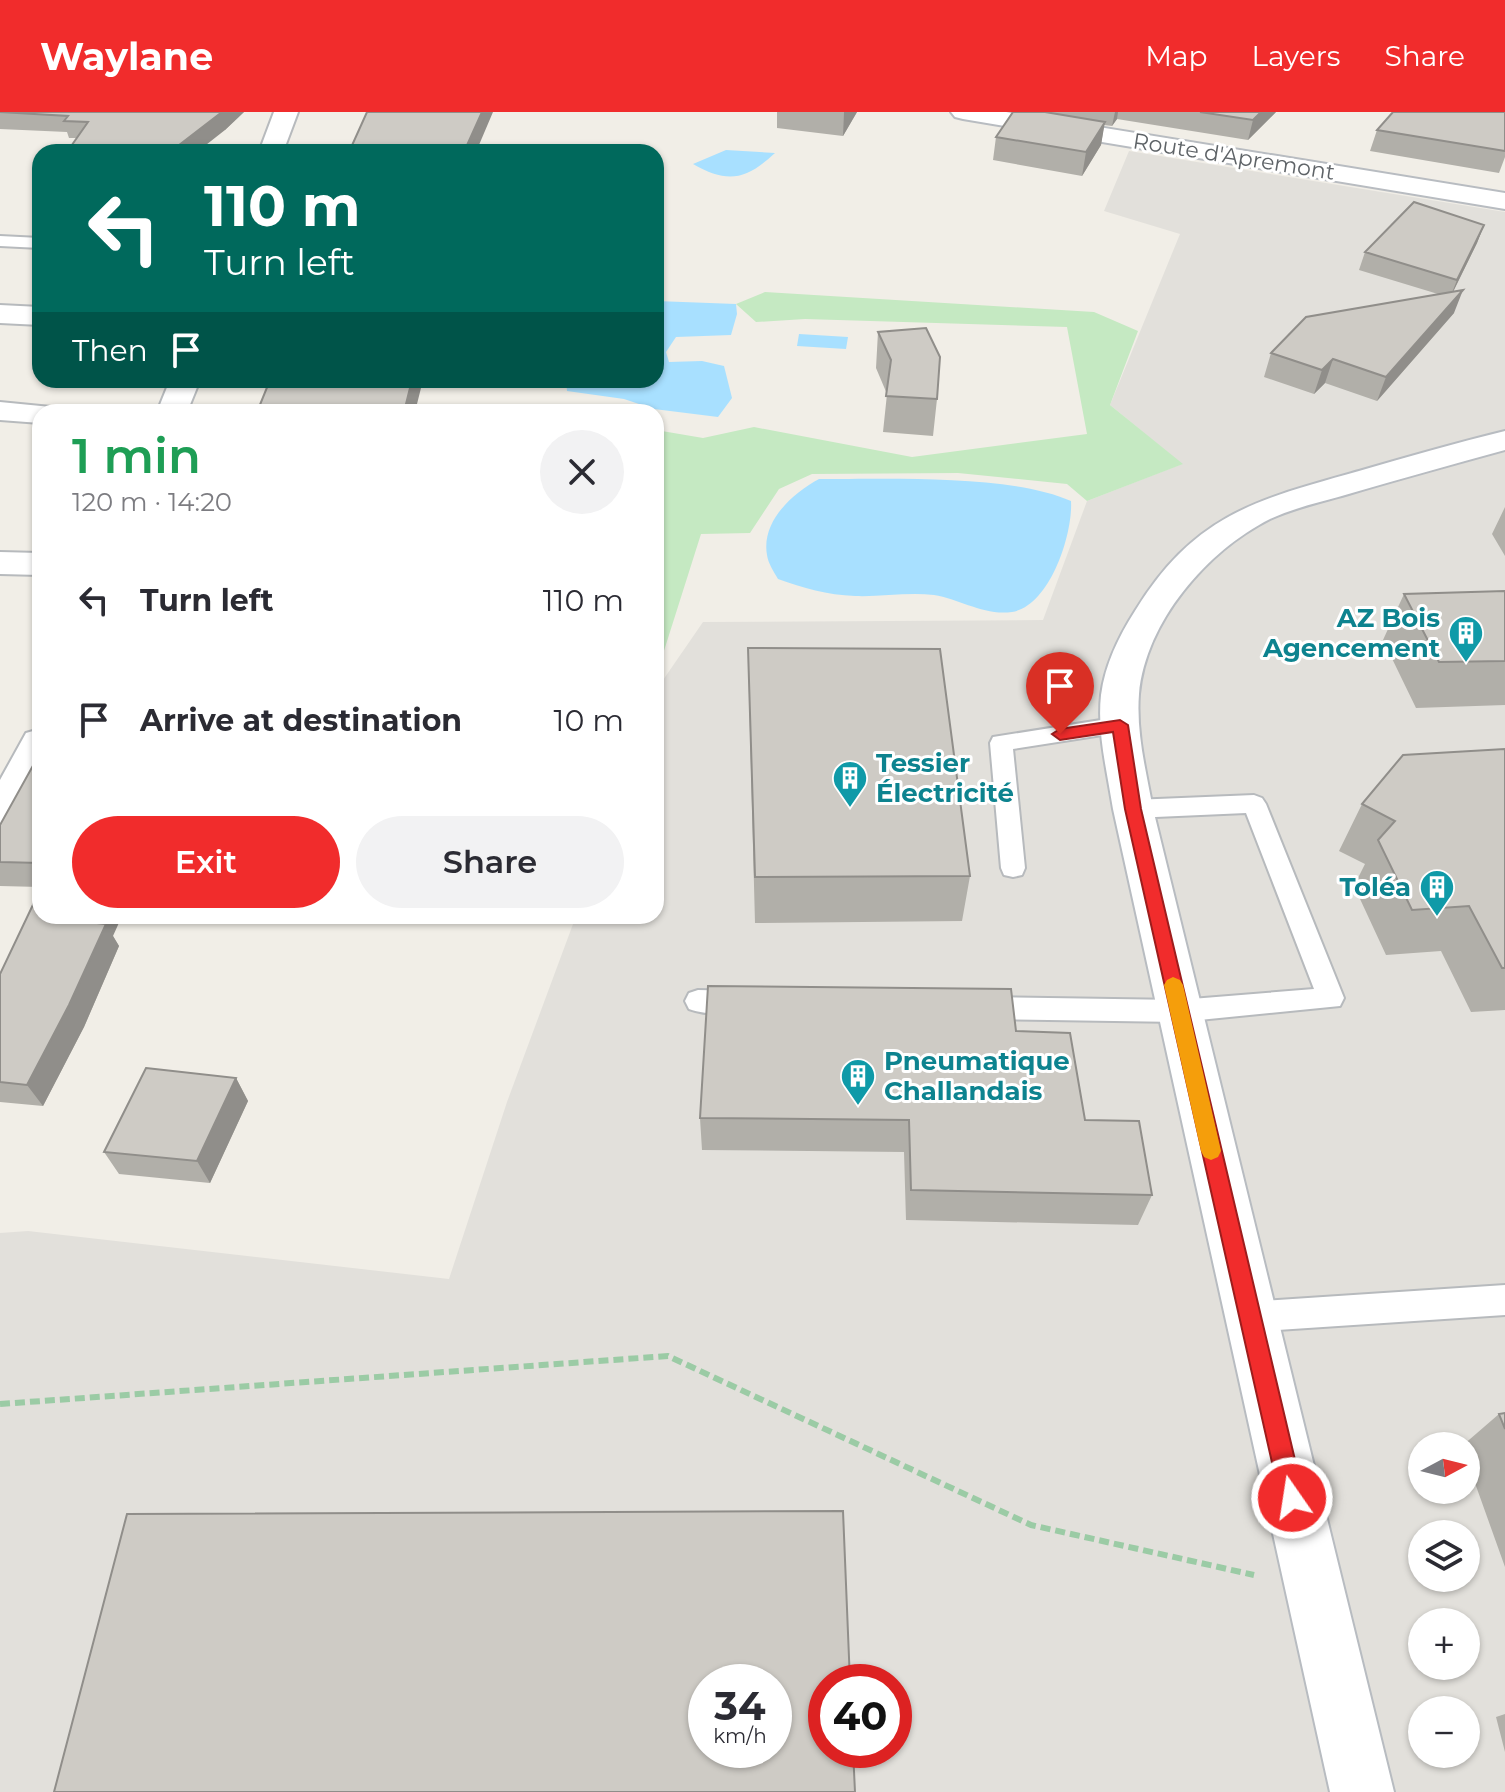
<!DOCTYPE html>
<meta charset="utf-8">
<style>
:root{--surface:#fff;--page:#f2f2f3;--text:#2b2b33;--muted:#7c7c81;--accent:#f12c2c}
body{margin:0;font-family:Montserrat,sans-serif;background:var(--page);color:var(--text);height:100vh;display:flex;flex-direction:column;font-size:30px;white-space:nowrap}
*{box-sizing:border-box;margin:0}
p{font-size:26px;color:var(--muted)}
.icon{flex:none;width:44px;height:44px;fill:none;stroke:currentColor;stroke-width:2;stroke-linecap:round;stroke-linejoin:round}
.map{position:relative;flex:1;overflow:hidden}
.side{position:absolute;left:32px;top:292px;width:632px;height:520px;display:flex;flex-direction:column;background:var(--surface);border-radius:24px;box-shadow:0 2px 6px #0004}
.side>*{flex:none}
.hud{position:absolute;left:32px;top:32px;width:632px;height:244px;border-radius:24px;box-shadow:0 2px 6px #0004;background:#00695c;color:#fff;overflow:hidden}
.needle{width:52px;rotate:83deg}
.fabs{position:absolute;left:1408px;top:1320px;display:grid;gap:16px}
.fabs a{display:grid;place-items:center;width:72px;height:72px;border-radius:50%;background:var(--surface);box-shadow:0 2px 6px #0004;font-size:40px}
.speed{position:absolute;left:688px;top:1552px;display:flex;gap:16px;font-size:40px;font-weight:700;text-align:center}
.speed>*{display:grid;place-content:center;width:104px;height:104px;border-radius:50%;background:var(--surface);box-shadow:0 2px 6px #0004;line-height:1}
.speed small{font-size:20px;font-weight:400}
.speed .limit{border:12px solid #d22;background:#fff;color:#111}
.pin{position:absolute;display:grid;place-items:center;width:68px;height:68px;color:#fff;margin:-82px -34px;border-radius:50% 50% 50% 0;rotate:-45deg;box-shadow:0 0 8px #0007}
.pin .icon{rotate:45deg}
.me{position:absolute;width:88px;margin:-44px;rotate:347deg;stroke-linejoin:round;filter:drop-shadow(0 0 6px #0008)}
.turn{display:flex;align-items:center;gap:28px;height:168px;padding:0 40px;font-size:36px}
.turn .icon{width:104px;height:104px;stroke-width:2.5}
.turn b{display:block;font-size:56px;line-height:68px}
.then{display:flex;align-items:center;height:76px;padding:0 40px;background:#0003;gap:16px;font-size:30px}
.round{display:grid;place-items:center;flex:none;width:84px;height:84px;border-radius:42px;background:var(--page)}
.head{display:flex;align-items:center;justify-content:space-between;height:136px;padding:0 40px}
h1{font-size:48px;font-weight:600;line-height:60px;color:#1e9e55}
.action{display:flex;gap:16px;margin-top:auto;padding:16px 40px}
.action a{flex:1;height:92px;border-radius:48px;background:var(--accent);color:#fff;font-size:32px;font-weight:600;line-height:92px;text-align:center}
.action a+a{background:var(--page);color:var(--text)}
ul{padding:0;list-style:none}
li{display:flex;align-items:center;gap:24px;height:120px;padding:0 40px}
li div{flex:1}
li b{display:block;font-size:30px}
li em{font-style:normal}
header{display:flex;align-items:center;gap:48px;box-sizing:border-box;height:112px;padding:0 40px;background:var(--accent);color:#fff}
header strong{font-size:38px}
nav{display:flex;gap:44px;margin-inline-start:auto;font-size:28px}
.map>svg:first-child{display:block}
.industrial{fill:#e2e0db;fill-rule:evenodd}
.green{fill:#c5e9c2}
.water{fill:#a8e0ff}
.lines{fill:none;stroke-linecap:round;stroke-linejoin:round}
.lane-casing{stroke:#b7babd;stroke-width:4}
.street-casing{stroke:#b7babd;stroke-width:4}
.secondary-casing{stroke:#b8bcc1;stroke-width:4}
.path{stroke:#9bcba5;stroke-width:6;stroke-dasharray:10 5;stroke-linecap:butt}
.lane{fill:#fff;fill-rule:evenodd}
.street{fill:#fff;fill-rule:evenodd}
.secondary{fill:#fff;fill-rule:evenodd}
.wall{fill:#b1afa9}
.shaded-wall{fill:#908e8a}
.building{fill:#cecbc5;stroke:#908e8a;stroke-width:2;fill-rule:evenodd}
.route{fill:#f12c2c;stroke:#9d1d1d;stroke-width:2}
.slow{fill:#f59e0b}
.labels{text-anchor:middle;stroke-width:6;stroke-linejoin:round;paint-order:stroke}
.far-street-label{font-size:22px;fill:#5e6367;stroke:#fff}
.culture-label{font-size:26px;font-weight:bold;fill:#0d838f;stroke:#fff;text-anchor:end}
</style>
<header>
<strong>Waylane</strong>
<nav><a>Map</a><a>Layers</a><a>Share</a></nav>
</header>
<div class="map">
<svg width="1505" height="1680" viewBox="0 0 1505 1680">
<rect width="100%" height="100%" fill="#f1eee7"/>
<path class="industrial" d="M1129 39 1505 100V1680H0V1121L28 1119 449 1167 507 990 576 804H656V585L661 571 703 510 1043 508 1087 389 1182 352 1110 293 1180 122 1104 99ZM1422 1334H1466V1378H1422ZM1422 1422H1466V1466H1422ZM1422 1510H1466V1554H1422ZM706 1570H774V1638H706ZM826 1570H894V1638H826ZM1422 1598H1466V1642H1422Z"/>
<path class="green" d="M765 180 1094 200 1138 219 1110 293 1183 352 1087 389 1067 372 958 361 812 362 779 377 750 421 701 422 656 564V318L703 326 754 315 912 345 1087 322 1067 215 805 207 756 210 736 192Z"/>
<path class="water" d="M726 38 775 41C746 68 728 72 693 52Z
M656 189 736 192 737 202 731 223 676 225 666 240 669 250 702 249 724 254 732 286 718 305 654 297 624 287 567 279 566 268H656Z
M799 222 848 225 846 237 797 234Z
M819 367C887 367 1012 362 1071 389 1073 422 1050 494 1012 500 984 504 960 487 934 483 908 480 881 485 855 484 827 483 803 476 778 467 774 460 768 451 767 443 761 409 793 381 819 367Z"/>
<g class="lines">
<g class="lane-casing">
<path id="lane" d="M0 124 40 126V136L0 134Z
M1120 605 1128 607 1131 613 1128 619 1013 637 1025 756 1022 763 1013 765 1004 763 1001 756 990 631 993 625Z
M1254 683 1262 686 1266 692 1344 886 1340 894 1179 910 977 907 968 904 964 896 968 888 977 885 1179 888 1314 877 1246 701 1133 706 1125 703 1121 697 1125 691 1133 688Z
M698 878 742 879 751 882 755 890 751 898C734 904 706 903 689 897L685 889 689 881Z
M1505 1173V1203L1249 1220 1238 1215 1233 1205 1238 1195 1249 1190Z"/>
</g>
<g class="street-casing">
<path id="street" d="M274 0H298L283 40H259Z
M0 193 40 195V213L0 211Z
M170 268H200L187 300H157Z
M0 290 51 295 54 300H40V311L0 308Z
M0 440 40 441V463L0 462Z
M40 617V667L14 714 0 719V668L26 621Z"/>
</g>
<g class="secondary-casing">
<path id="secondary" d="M951 0H1006L1505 81V97L963 7 955 5Z
M1505 319V338C1454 352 1403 366 1352 381 1325 389 1296 395 1270 407 1207 439 1146 509 1139 582 1136 621 1146 659 1153 697L1394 1680H1330L1113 697C1107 659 1097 621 1101 583 1105 552 1119 524 1135 499 1195 402 1256 388 1359 359 1407 345 1456 331 1505 319Z"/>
</g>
<path class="path" d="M0 1292 668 1244 1031 1413 1254 1463"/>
<use href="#lane" class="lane"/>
<use href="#street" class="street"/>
<use href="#secondary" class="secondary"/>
</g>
<path class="wall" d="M0 0H244L225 18 77 26H69L67 20 0 17Z
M777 0H857L843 24 777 16Z
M1013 0H1276L1248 28 1117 7 1112 14 1104 13 1101 33 1082 64 993 48 996 25Z
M1505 0V45L1499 61 1370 39 1377 18Z
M1484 113 1477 131 1453 180 1454 201 1377 289 1325 271 1314 282 1264 265 1271 241 1438 182 1359 158 1365 140Z
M878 220 937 287 933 324 883 320 887 282 876 256Z
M1505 395V444L1492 422Z
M1505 479V593L1416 596 1383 528 1404 482Z
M748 536 970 764 962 809 755 811 749 583Z
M1505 637V898L1471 900 1441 839 1386 843 1354 774 1365 752 1339 739 1362 692Z
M40 641V775L0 774V713Z
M113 824 119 834 84 915 43 994 0 990V862Z
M1016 919 1085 1008 1152 1083 1138 1113 906 1108 904 1040 702 1038 700 1006Z
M236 966 248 989 210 1071 119 1062 104 1040Z
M1505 1301V1455L1466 1346V1334H1462L1499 1302Z
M1505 1602V1640L1496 1605Z"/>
<path class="shaded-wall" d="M222 0H244L225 18 197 40H170Z
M482 0H493L476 40H464Z
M844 0H857L843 24 844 1Z
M1115 0H1118L1117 7 1112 14Z
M1261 0H1276L1248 28 1253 8Z
M1105 10 1101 33 1082 64 1086 40Z
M1484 113 1477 131 1450 186 1457 168Z
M1463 178 1454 201 1377 289 1386 265Z
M1333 247 1325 271 1314 282 1322 258Z
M412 268H423L415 300H404Z
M99 804H122L113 824 119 834 84 915 43 994 27 973Z
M236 966 248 989 210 1071 197 1049Z"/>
<path class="building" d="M0 0H222L170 40H67L88 10 64 9 68 4Z
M367 0H482L464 40H349Z
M1013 0H1045L1105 10 1086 40 996 25Z
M1200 0H1261L1253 8Z
M1393 0H1505V39L1377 18Z
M1414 90 1484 113 1457 168 1365 140Z
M1463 178 1386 265 1333 247 1322 258 1271 241 1306 205Z
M926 216 940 245 937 287 886 284 891 248 878 220Z
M270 268H412L404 300H257Z
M1505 479V549L1439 550 1404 482Z
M748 536 940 537 970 764 755 765Z
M1505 637V856H1502L1469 794 1412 798 1378 728 1395 709 1362 692 1403 643Z
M40 641V751L0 750V713Z
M40 778V804H99L96 811 106 812 69 893 27 973 0 970V862Z
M708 874 1011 877 1016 919 1070 921 1085 1008 1139 1009 1152 1083 911 1078 909 1008 700 1006Z
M146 956 236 966 197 1049 104 1040Z
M1505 1301V1317L1499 1302Z
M843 1399 850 1570H826V1638H853L855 1680H54L127 1402ZM706 1570H774V1638H706Z"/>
<path class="route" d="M1120 608 1128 613 1141 697 1304 1386 1300 1395 1292 1398 1283 1395 1280 1386 1125 697 1113 620 1060 628 1052 622 1060 617Z"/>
<path class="slow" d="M1173 865 1180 868 1183 873 1221 1039 1218 1045 1211 1048 1204 1045 1201 1039 1164 873 1167 868Z"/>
<defs>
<g id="building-pin" transform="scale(1.8)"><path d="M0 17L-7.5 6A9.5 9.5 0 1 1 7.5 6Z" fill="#0f9aa8" stroke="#fff"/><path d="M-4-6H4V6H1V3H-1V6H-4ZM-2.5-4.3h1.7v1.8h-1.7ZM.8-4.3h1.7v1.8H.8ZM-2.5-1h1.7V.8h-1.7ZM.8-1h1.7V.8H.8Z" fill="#fff"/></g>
</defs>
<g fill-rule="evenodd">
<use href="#building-pin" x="1466" y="521"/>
<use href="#building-pin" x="850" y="666"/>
<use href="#building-pin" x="1437" y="775"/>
<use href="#building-pin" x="858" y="964"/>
</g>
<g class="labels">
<g class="far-street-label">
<text transform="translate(1234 44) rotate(9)" y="8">Route d'Apremont</text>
</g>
<g class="culture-label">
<text x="1440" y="515">AZ Bois<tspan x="1440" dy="30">Agencement</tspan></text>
<text x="876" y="660" text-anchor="start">Tessier<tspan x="876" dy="30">Électricité</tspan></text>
<text x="1411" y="784">Toléa</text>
<text x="884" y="958" text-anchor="start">Pneumatique<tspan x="884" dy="30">Challandais</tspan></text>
</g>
</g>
</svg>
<div class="fabs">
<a><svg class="needle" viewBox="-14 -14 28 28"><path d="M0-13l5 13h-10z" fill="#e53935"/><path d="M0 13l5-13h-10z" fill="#7c7c81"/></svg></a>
<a><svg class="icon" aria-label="layers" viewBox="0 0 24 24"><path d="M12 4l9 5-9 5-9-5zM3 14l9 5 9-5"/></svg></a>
<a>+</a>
<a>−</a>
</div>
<div class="speed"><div>34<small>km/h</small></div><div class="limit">40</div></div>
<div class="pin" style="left:1060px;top:622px;background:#d93025"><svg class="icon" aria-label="arrive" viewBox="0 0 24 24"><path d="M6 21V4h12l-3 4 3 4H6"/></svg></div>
<svg class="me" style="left:1292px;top:1386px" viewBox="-20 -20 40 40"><circle r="17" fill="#f12c2c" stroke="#fff" stroke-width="3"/><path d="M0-11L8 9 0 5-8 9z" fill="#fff"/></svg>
<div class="hud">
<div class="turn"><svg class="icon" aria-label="left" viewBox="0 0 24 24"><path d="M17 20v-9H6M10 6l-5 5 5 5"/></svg><div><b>110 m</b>Turn left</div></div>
<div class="then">Then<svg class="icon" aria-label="arrive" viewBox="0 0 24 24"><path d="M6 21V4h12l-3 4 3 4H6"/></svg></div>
</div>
<section class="side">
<div class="head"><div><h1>1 min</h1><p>120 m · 14:20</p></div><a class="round"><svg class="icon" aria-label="close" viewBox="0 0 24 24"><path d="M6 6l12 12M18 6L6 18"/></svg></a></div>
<ul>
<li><svg class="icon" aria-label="left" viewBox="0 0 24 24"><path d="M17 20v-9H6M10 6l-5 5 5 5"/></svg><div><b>Turn left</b></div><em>110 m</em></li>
<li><svg class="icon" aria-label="arrive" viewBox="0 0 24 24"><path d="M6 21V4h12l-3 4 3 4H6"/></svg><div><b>Arrive at destination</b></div><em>10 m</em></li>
</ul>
<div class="action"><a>Exit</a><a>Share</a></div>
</section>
</div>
